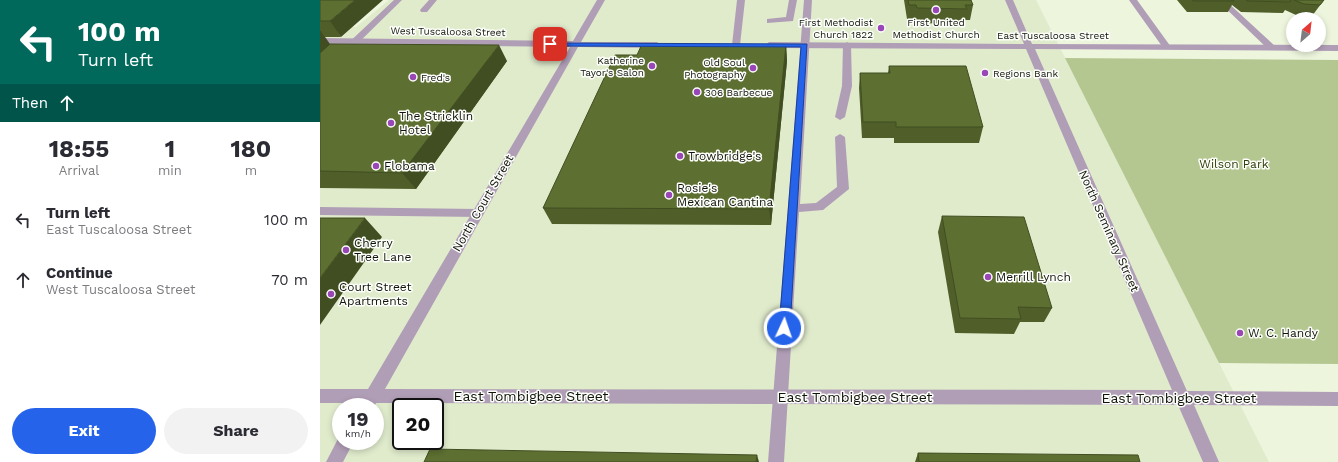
<!DOCTYPE html>
<style>
:root{--surface:#fff;--page:#f2f2f3;--text:#2b2b33;--muted:#7c7c81;--accent:#2563eb}
body{margin:0;font-family:"Work Sans",sans-serif;background:var(--page);color:var(--text);height:100vh;display:flex;flex-direction:column;font-size:15px;white-space:nowrap}
*{box-sizing:border-box;margin:0}
p{font-size:13px;color:var(--muted)}
.icon{flex:none;width:22px;height:22px;fill:none;stroke:currentColor;stroke-width:2;stroke-linecap:round;stroke-linejoin:round}
.map{position:relative;flex:1;overflow:hidden}
.sheet{display:flex;flex-direction:column;background:var(--surface);width:320px}
.sheet>*{flex:none}
.hud{background:#00695c;color:#fff;overflow:hidden}
.needle{width:26px;rotate:28deg}
.tools{position:absolute;left:966px;top:12px;display:grid;gap:8px}
.tools a{display:grid;place-items:center;width:40px;height:40px;border-radius:50%;background:var(--surface);box-shadow:0 2px 6px #0003;font-size:20px}
.speed{position:absolute;left:12px;top:398px;display:flex;gap:8px;font-size:20px;font-weight:700;text-align:center}
.speed>*{display:grid;place-content:center;width:52px;height:52px;border-radius:50%;background:var(--surface);box-shadow:0 2px 6px #0003;line-height:1}
.speed small{font-size:10px;font-weight:400}
.speed .limit{border:2px solid #111;border-radius:6px;background:#fff;color:#111}
.pin{position:absolute;display:grid;place-items:center;width:34px;height:34px;color:#fff;margin:-17px;border-radius:8px;box-shadow:0 2px 6px #0006}
.me{position:absolute;width:44px;margin:-22px;rotate:3deg;stroke-linejoin:round;filter:drop-shadow(0 0 3px #0008)}
.turn{display:flex;align-items:center;gap:14px;height:84px;padding:0 12px;font-size:18px}
.turn .icon{width:52px;height:52px;stroke-width:2.5}
.turn b{display:block;font-size:28px;line-height:34px}
.then{display:flex;align-items:center;height:38px;padding:0 12px;background:#0003;gap:8px;font-size:15px}
.eta{display:flex;justify-content:space-evenly;align-items:center;height:68px;text-align:center}
.eta b{font-size:24px;font-weight:700;line-height:28px}
.button{display:flex;gap:8px;margin-top:auto;padding:8px 12px}
.button a{flex:1;height:46px;border-radius:24px;background:var(--accent);color:#fff;font-size:16px;font-weight:700;line-height:46px;text-align:center}
.button a+a{background:var(--page);color:var(--text)}
ul{padding:0;list-style:none}
li{display:flex;align-items:center;gap:12px;height:60px;padding:0 12px}
li div{flex:1}
li b{display:block;font-size:15px}
li em{font-style:normal}
main{display:flex;flex:1;min-height:0}
.map>svg:first-child{display:block}
.built{fill:#e0ebcc;fill-rule:evenodd}
.green{fill:#b5c791}
.lines{fill:none;stroke-linecap:round;stroke-linejoin:round}
.service{fill:#b09eb7;fill-rule:evenodd}
.tertiary{fill:#b09eb7;fill-rule:evenodd}
.wall{fill:#505f2a}
.shaded-wall{fill:#414e22}
.building{fill:#5d6f31;stroke:#414e22}
.route{fill:#2563eb;stroke:#184099}
.poi-dot{fill:#9947b7;stroke:#fdfffa;stroke-width:1.5}
.labels{text-anchor:middle;stroke-width:3;stroke-linejoin:round;paint-order:stroke}
.far-poi-label{font-size:10px;fill:#11130b;stroke:#fdfffa;text-anchor:end}
.far-street-label{font-size:10px;fill:#11130b;stroke:#fdfffa}
.poi-label{font-size:12px;fill:#11130b;stroke:#fdfffa;text-anchor:start}
.park-label{font-size:12px;fill:#2f3b0b;stroke:#fdfffa}
.street-label{font-size:12px;fill:#11130b;stroke:#fdfffa}
.near-street-label{font-size:14px;fill:#11130b;stroke:#fdfffa}
</style>
<main>
<section class="sheet">
<div class="hud">
<div class="turn"><svg class="icon" aria-label="left" viewBox="0 0 24 24"><path d="M17 20v-9H6M10 6l-5 5 5 5"/></svg><div><b>100 m</b>Turn left</div></div>
<div class="then">Then<svg class="icon" aria-label="ahead" viewBox="0 0 24 24"><path d="M12 20V5M6 11l6-6 6 6"/></svg></div>
</div>
<div class="eta">
<div><b>18:55</b><p>Arrival</p></div>
<div><b>1</b><p>min</p></div>
<div><b>180</b><p>m</p></div>
</div>
<ul>
<li><svg class="icon" aria-label="left" viewBox="0 0 24 24"><path d="M17 20v-9H6M10 6l-5 5 5 5"/></svg><div><b>Turn left</b><p>East Tuscaloosa Street</p></div><em>100 m</em></li>
<li><svg class="icon" aria-label="ahead" viewBox="0 0 24 24"><path d="M12 20V5M6 11l6-6 6 6"/></svg><div><b>Continue</b><p>West Tuscaloosa Street</p></div><em>70 m</em></li>
</ul>
<div class="button"><a>Exit</a><a>Share</a></div>
</section>
<div class="map">
<svg width="1018" height="462" viewBox="0 0 1018 462">
<rect width="100%" height="100%" fill="#edf5dd"/>
<path class="built" d="M69 0H716L949 462H0V27H36ZM21 407H55V441H21ZM81 407H115V441H81Z"/>
<path class="green" d="M745 58 1018 60V364L899 363Z"/>
<g class="lines">
<path class="service" d="M74 0H82L30 51H24L23 49 24 47Z
M109 0H117L107 12H101L100 10Z
M417 0H425L420 45 416 48 412 45Z
M469 0H477L473 21 447 23V19L466 17Z
M484 0H492L480 204 496 203 517 187 515 137 520 134 525 137 529 189 503 210 479 212 464 462H448Z
M809 0H817L851 47 850 49H844Z
M897 0H905L955 46 956 48 955 50H949Z
M527 42 531 45 532 86 525 117 520 120 515 117 522 86 523 45Z
M0 207 158 209 162 210 164 213 162 216 158 217 0 215Z"/>
<path class="tertiary" d="M277 0H285L261 42H337L341 45 337 48 258 47 65 389 852 390 706 49 449 48 445 45 449 42 704 44 685 0H693L712 44 1018 45V51L715 49 867 391 1018 392V406L874 405 899 462H883L858 405 56 403 54 407H38L40 403H0V389H48L250 47 0 44V38L253 41Z
M20 435 21 441H34L23 462H6Z"/>
</g>
<path class="wall" d="M0 0 21 37H5L10 44 187 61 96 189 0 188Z
M584 0H651L653 5 650 20H644V24L595 23V19H587Z
M857 0H1004L992 16 976 15 965 10 963 13 921 12 912 5 908 12H867Z
M466 45 467 61 451 225 232 224 223 208 317 55Z
M569 66 663 127 659 143H574V138H542L539 88 540 73H568Z
M622 216 732 308 724 322H700L694 334 635 333 618 232Z
M598 453 820 462H595Z"/>
<path class="shaded-wall" d="M35 0H63L21 37 10 21Z
M0 30 11 46 0 67Z
M179 45 187 61 96 189 82 173Z
M466 45 467 61 451 225 449 209Z
M45 218 62 237 0 325V278Z
M437 455 439 462H436Z"/>
<path class="building" d="M0 0H35L10 21H0Z
M588 0H651L653 5H645L647 9 597 8 596 5H589Z
M872 0H913L914 1H873Z
M926 0H971L970 2 927 1Z
M974 0H1004L1000 5 984 4Z
M10 44 179 45 82 173 0 171V53Z
M322 44 466 45 449 209 223 208 295 55H317Z
M569 66H646L663 127H576V122H543L540 73H570Z
M622 216 704 217 732 308 698 307 701 319 640 318Z
M0 218H45L0 278Z
M110 449 437 455 436 462H104Z
M598 453 818 455 820 462H599Z"/>
<path class="route" d="M228 43 487 44 470 328 468 332 464 333 461 332 459 328 481 47 230 46 227 44Z"/>
<g class="poi-dot">
<circle cx="616" cy="10" r="4"/>
<circle cx="561" cy="28" r="4"/>
<circle cx="332" cy="66" r="4"/>
<circle cx="433" cy="68" r="4"/>
<circle cx="665" cy="73" r="4"/>
<circle cx="93" cy="77" r="4"/>
<circle cx="377" cy="92" r="4"/>
<circle cx="71" cy="123" r="4"/>
<circle cx="360" cy="156" r="4"/>
<circle cx="56" cy="166" r="4"/>
<circle cx="349" cy="195" r="4"/>
<circle cx="26" cy="250" r="4"/>
<circle cx="668" cy="277" r="4"/>
<circle cx="11" cy="294" r="4"/>
<circle cx="920" cy="333" r="4"/>
</g>
<g class="labels">
<g class="far-poi-label">
<text x="553" y="26">First Methodist<tspan x="553" dy="12">Church 1822</tspan></text>
<text x="616" y="26" text-anchor="middle">First United<tspan x="616" dy="12">Methodist Church</tspan></text>
<text x="324" y="64">Katherine<tspan x="324" dy="12">Tayor's Salon</tspan></text>
<text x="425" y="66">Old Soul<tspan x="425" dy="12">Photography</tspan></text>
<text x="673" y="77" text-anchor="start">Regions Bank</text>
<text x="101" y="81" text-anchor="start">Fred's</text>
<text x="385" y="96" text-anchor="start">306 Barbecue</text>
</g>
<g class="far-street-label">
<text transform="translate(128 31) rotate(1)" y="4">West Tuscaloosa Street</text>
<text x="733" y="39">East Tuscaloosa Street</text>
</g>
<g class="poi-label">
<text x="79" y="120">The Stricklin<tspan x="79" dy="14">Hotel</tspan></text>
<text x="368" y="160">Trowbridge's</text>
<text x="64" y="170">Flobama</text>
<text x="357" y="192">Rosie's<tspan x="357" dy="14">Mexican Cantina</tspan></text>
<text x="34" y="247">Cherry<tspan x="34" dy="14">Tree Lane</tspan></text>
<text x="676" y="281">Merrill Lynch</text>
<text x="19" y="291">Court Street<tspan x="19" dy="14">Apartments</tspan></text>
<text x="928" y="337">W. C. Handy</text>
</g>
<g class="park-label">
<text x="914" y="168">Wilson Park</text>
</g>
<g class="street-label">
<text transform="translate(163 203) rotate(-60)" y="4">North Court Street</text>
<text transform="translate(789 231) rotate(66)" y="4">North Seminary Street</text>
</g>
<g class="near-street-label">
<text x="211" y="401">East Tombigbee Street</text>
<text x="535" y="402">East Tombigbee Street</text>
<text x="859" y="403">East Tombigbee Street</text>
</g>
</g>
</svg>
<div class="tools">
<a><svg class="needle" viewBox="-14 -14 28 28"><path d="M0-13l5 13h-10z" fill="#e53935"/><path d="M0 13l5-13h-10z" fill="#7c7c81"/></svg></a>
</div>
<div class="speed"><div>19<small>km/h</small></div><div class="limit">20</div></div>
<div class="pin" style="left:230px;top:44px;background:#d93025"><svg class="icon" aria-label="arrive" viewBox="0 0 24 24"><path d="M6 21V4h12l-3 4 3 4H6"/></svg></div>
<svg class="me" style="left:464px;top:328px" viewBox="-20 -20 40 40"><circle r="17" fill="#2563eb" stroke="#fff" stroke-width="3"/><path d="M0-11L8 9 0 5-8 9z" fill="#fff"/></svg>
</div>
</main>
